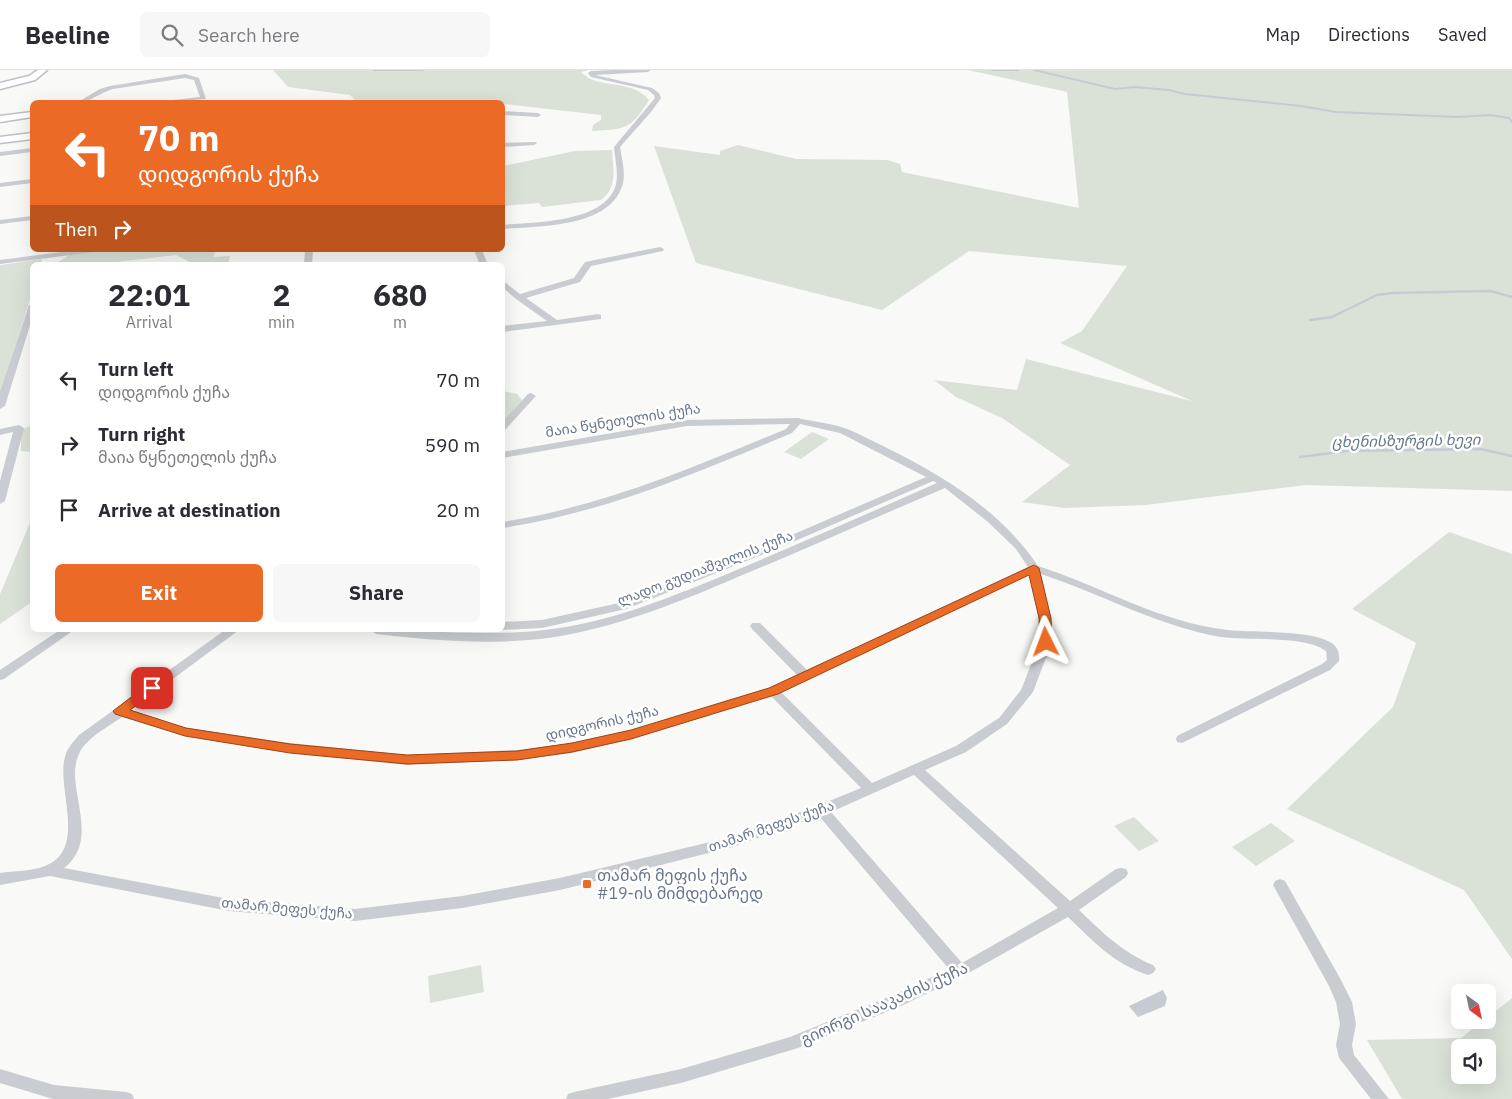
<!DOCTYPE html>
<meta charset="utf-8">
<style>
:root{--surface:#fff;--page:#f7f7f7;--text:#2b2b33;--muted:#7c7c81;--line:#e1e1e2;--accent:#eb6a25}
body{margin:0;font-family:"IBM Plex Sans","Noto Sans Georgian",sans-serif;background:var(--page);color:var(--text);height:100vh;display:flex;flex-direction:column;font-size:19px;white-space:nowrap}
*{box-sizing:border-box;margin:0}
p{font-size:16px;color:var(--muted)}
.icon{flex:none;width:28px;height:28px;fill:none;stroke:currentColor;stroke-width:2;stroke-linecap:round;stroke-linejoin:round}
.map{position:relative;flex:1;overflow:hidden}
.sheet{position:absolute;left:30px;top:192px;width:475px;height:370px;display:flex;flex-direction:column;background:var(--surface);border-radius:8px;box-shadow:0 5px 20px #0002}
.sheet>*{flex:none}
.hud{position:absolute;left:30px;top:30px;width:475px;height:152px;border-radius:8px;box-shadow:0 5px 20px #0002;background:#eb6a25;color:#fff;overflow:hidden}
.needle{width:32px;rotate:147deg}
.buttons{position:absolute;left:1451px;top:914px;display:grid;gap:10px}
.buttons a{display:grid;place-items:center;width:45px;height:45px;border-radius:8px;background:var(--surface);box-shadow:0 5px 20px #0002;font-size:25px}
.pin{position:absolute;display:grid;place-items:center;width:42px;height:42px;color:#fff;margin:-21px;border-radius:10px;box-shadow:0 2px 8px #0006}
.me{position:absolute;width:55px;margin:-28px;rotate:357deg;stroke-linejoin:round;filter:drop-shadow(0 0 4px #0008)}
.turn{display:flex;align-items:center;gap:18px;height:105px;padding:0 25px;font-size:22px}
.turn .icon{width:65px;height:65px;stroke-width:2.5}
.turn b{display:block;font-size:35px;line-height:42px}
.then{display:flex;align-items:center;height:48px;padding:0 25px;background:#0003;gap:10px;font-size:19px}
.eta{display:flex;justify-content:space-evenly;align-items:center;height:85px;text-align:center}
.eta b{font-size:30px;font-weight:700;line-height:35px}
.cta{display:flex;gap:10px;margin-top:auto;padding:10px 25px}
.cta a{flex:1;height:58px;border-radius:8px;background:var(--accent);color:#fff;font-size:20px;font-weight:700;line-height:58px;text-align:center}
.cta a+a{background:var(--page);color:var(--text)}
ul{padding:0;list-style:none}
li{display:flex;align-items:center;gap:15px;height:65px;padding:0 25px}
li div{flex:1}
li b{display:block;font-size:19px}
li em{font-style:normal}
header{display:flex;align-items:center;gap:30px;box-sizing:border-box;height:70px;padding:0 25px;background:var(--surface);border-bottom:1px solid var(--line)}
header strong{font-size:24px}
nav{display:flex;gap:28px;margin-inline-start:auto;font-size:18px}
.search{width:350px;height:45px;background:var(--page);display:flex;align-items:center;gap:12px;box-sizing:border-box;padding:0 18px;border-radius:8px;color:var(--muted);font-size:19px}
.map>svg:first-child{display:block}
.green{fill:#dae2d8;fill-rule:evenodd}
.water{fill:#c4ccd2}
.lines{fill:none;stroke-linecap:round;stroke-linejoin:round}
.stream-far1{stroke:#c4ccd2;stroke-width:2}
.stream{stroke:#c4ccd2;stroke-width:2.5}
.major-casing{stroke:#bcbfc4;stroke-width:3}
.minor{fill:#c9ccd0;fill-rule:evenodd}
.major{fill:#fff;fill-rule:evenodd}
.route{fill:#eb6a25;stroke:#994518}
.poi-dot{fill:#eb6a25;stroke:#fff;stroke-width:2}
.labels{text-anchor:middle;stroke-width:5;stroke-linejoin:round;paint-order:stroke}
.street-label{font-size:14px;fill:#677689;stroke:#fff}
.water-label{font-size:15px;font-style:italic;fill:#637784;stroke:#fff}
.near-poi-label{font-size:16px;fill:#677689;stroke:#fff;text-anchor:start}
.near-street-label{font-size:16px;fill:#677689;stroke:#fff}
</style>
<header>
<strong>Beeline</strong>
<div class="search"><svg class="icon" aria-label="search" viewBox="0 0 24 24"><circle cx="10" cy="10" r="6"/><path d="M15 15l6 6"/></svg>Search here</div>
<nav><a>Map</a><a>Directions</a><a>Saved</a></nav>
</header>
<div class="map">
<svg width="1512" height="1029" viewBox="0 0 1512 1029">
<rect width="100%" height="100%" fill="#f9f9f7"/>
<path class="green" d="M273 0H589L581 2C597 20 632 8 649 30 631 60 625 59 592 61L593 55 601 50V45L503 34 502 32H357L350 25 288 17Z
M968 0H1512V421L1306 415 1146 435 1064 438 1022 432 1070 395 1002 348 956 327 934 310 1017 320 1026 289 1192 331 1060 273 1082 261 1127 196 969 181 882 240 696 193 654 76 720 85V81L738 75 796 89 888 90 900 94 902 102 1079 138 1067 22Z
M612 80C613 98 618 118 601 130L542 137 539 133 503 136V96L575 81Z
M111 180H216L213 187 230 186 228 195H190V192L176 185 92 195H54L69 185Z
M42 189 41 195H32V223L0 325V195Z
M503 321 517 324 522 330 503 352Z
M32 355V382L21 381V360Z
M812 362 829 369 801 389 784 382Z
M32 448V532L0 554V524Z
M1449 462 1512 484V889L1464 820 1287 739 1393 637 1416 573 1352 539Z
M1134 747 1159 771 1139 781 1114 756Z
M1271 753 1295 771 1256 796 1232 777Z
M481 895 484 922 430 933 428 906Z
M1512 928V1029H1402L1367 970 1461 968 1484 950H1488V947ZM1460 978H1488V1005H1460Z"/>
<path class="water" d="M1163 920 1167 928 1165 936 1138 947 1129 936Z"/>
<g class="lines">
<path class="stream-far1" d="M374 0H423
M992 0H1018
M1034 0 1115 19 1134 17 1169 20 1185 24 1301 36 1336 42 1458 47 1490 45 1509 48 1512 52"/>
<path class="stream" d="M1310 250 1332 247 1377 225 1393 223 1490 221 1512 227
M1300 387 1347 381 1480 379 1512 386"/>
<g class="major-casing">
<path id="major" d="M38 0H47L35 10 0 19V13L29 6Z
M32 42V47L0 52V46Z
M32 63V69L0 73V67Z"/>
</g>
<path class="minor" d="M613 0H651L648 2 595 5 652 18 659 23 661 28 651 42 620 77C622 90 627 107 621 119 605 158 538 156 502 159V155C534 152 598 153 614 120 620 107 615 90 614 77L655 28 654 25 648 20 591 7 588 3 591 1Z
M185 4 199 8 206 29 170 32 173 30 200 27 194 10 185 8 113 19C101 22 89 33 78 32L100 19 110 16Z
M502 41 538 43 541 45 538 47 502 45Z
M536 72 537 73 534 75 502 77V73Z
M32 78V82L0 86V82Z
M32 109V113L0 117V113Z
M32 146V150L0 154V150Z
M660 177 664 179 663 181 591 196 580 212 526 228 557 250 598 244 601 245V249L502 262V256L547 251 516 229 502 217V210L520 224 574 208 585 192Z
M76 180H99L95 182 0 194V190Z
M305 180H313L312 195H304Z
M474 180H482L488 195H480Z
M29 235H32V249L5 336 0 339V322Z
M531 323 536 326 534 328 505 360 502 361V352L528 324Z
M798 348C814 352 832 353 847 359 860 364 872 371 885 377 944 406 1001 441 1038 496 1101 516 1161 553 1228 560 1253 563 1314 559 1333 574 1338 578 1340 585 1339 591L1330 600 1182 673 1177 672 1176 669 1177 666 1322 594 1327 590 1326 581C1305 565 1248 571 1221 567 1157 556 1102 524 1041 504L1051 548 1052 572 1033 622 1007 654 966 682 925 700 1070 831 1116 799 1121 798 1126 799 1128 803 1126 807 1079 840C1102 862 1123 883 1153 895L1156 899 1153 903 1148 905C1114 894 1093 871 1068 847L965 905 901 936 798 978 681 1013 608 1029H566L568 1024 574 1022 681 999 790 967 891 926 949 899 819 746 733 777 560 820 462 838 355 851 229 841 50 806 0 815V803C14 801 32 801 45 796 88 780 56 718 65 687 67 678 74 671 79 665L225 560H239L131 640 186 658 290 673 407 685 517 680 572 673 630 661 769 618 797 605 752 559 750 556 752 553H760L807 600 1028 497 1016 479 988 452 945 418C876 447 809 478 740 506 682 531 623 555 561 566 500 576 437 571 376 564L370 560C433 560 496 568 559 558 619 549 676 525 732 502 801 473 869 443 937 413L933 411 779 478 626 539 542 558 502 560V552L542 550 619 533 771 474 926 407 840 363 800 354 792 363C696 403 607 442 502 458V452C605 436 691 398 786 359L790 354 687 356 502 388V382L687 350ZM1030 504 1039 548 1040 572 1021 620 999 648 956 676 872 713 781 622ZM771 626 861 718 817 736 731 767 560 808 462 826 355 839 229 829 64 798C103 768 63 716 79 684 86 668 108 657 122 647L185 666 290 683 407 695 517 690 572 683 631 669ZM914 705 1058 838 962 893 831 742Z
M19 355 24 358 5 431 0 434V411L13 362 0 365V359Z
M60 560H74L4 609 0 610V600Z
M1280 809 1285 811 1341 910 1352 932 1356 954 1352 975 1354 985 1389 1029H1371L1339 988 1336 975 1340 954 1336 932 1329 916 1273 815 1275 811Z
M0 999 54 1015 126 1022 132 1024 134 1029H53L0 1013Z"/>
<use href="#major" class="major"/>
</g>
<path class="route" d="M1034 495 1039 498 1051 548 1052 572 1050 575 1046 576 1040 572 1039 548 1029 505 778 624 631 669 572 682 517 690 407 694 290 683 185 666 115 644 113 641 147 615 152 613 158 618 156 621 130 640 186 658 290 674 407 685 517 681 572 673 631 660 769 618Z"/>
<rect class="poi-dot" x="582" y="809" width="10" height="10" rx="2.5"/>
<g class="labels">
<g class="street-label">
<text transform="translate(623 350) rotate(-9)" y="5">მაია წყნეთელის ქუჩა</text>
<text transform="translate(705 498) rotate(-21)" y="5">ლადო გუდიაშვილის ქუჩა</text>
<text transform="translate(602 653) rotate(-13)" y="5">დიდგორის ქუჩა</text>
<text transform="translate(771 756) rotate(-19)" y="5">თამარ მეფეს ქუჩა</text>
<text transform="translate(287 838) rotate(5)" y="5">თამარ მეფეს ქუჩა</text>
</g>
<g class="water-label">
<text transform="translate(1406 371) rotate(-1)" y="5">ცხენისზურგის ხევი</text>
</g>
<g class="near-poi-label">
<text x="597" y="811">თამარ მეფის ქუჩა<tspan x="597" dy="18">#19-ის მიმდებარედ</tspan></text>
</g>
<g class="near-street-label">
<text transform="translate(884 933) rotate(-24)" y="6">გიორგი სააკაძის ქუჩა</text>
</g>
</g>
</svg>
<div class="buttons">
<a><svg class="needle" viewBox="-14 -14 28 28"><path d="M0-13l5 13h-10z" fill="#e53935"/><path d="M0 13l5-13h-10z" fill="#7c7c81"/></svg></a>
<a><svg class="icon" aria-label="sound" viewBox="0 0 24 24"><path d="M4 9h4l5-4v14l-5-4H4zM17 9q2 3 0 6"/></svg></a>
</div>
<div class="pin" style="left:152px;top:618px;background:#d93025"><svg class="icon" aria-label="arrive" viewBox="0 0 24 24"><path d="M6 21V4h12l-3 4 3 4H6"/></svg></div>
<svg class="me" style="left:1046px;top:572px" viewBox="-20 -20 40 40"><path d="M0-17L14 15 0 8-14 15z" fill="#eb6a25" stroke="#fff" stroke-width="4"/></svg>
<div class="hud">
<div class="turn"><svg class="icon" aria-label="left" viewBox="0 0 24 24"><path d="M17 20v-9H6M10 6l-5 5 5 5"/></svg><div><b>70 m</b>დიდგორის ქუჩა</div></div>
<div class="then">Then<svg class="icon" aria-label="right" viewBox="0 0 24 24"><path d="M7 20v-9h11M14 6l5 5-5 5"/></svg></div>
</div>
<section class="sheet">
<div class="eta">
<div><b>22:01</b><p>Arrival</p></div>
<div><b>2</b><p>min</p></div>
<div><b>680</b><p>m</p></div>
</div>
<ul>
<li><svg class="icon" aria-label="left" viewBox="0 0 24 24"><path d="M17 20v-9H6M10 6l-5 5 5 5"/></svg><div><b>Turn left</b><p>დიდგორის ქუჩა</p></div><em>70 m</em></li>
<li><svg class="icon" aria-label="right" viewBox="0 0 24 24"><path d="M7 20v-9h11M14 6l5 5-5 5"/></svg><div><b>Turn right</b><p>მაია წყნეთელის ქუჩა</p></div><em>590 m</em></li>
<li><svg class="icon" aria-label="arrive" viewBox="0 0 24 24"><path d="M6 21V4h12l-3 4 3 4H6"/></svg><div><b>Arrive at destination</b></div><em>20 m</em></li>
</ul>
<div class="cta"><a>Exit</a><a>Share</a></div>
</section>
</div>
